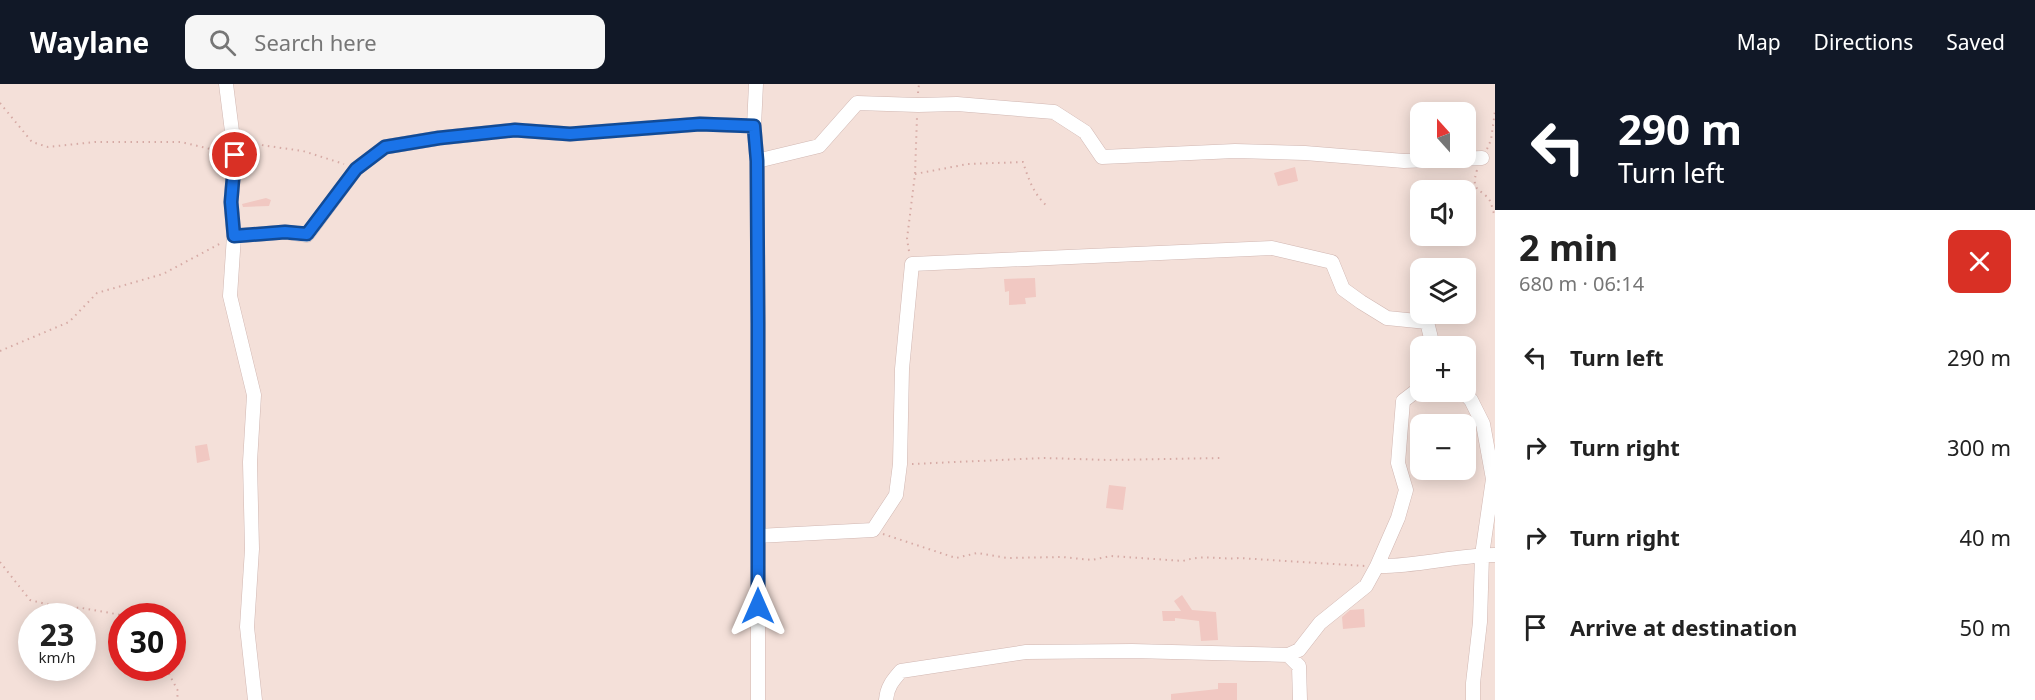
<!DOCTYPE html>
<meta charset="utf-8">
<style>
:root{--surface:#fff;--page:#f6f6f6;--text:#222;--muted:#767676;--accent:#111827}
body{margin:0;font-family:"Noto Sans",sans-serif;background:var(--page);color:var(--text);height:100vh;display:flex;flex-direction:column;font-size:22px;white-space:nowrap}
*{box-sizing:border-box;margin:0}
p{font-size:20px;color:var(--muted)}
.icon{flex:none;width:33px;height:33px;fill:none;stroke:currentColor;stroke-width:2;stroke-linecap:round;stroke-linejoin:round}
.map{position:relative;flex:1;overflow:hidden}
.drawer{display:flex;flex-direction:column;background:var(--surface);width:540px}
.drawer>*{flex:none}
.guide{background:#111827;color:#fff;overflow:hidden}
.needle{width:39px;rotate:339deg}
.tools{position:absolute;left:1410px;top:18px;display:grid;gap:12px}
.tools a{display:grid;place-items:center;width:66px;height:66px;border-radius:12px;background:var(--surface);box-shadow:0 3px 15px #0003;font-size:30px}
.speed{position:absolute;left:18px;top:519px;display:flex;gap:12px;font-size:30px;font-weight:700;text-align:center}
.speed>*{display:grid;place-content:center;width:78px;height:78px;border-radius:50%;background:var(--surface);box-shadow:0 3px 15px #0003;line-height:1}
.speed small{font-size:15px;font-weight:400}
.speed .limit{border:9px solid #d22;background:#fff;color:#111}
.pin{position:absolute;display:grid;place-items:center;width:51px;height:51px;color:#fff;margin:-26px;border:3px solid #fff;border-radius:50%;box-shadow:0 2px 6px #0007}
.me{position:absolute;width:66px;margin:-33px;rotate:0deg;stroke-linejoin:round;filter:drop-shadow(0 0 4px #0008)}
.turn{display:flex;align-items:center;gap:21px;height:126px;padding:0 24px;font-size:27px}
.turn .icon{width:78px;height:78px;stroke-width:2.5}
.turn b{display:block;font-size:42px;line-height:51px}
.round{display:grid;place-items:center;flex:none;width:63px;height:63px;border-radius:12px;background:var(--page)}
.headline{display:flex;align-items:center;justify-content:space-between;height:102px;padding:0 24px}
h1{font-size:36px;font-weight:700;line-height:45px}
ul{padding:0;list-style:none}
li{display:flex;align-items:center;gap:18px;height:90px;padding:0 24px}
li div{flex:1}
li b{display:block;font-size:22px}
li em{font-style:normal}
header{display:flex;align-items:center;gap:36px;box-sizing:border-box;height:84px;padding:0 30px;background:var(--accent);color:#fff}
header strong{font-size:28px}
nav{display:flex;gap:33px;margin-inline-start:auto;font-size:21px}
.search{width:420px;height:54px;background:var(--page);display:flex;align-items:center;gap:15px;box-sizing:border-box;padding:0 21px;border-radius:12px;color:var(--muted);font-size:22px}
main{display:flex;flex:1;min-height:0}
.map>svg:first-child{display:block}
.residential{fill:#f4e0d9;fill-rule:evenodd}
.building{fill:#f1c8c2}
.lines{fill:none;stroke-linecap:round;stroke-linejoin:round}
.minor-casing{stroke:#d1b7b2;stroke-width:15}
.path{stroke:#d6aaa5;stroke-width:2;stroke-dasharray:1.5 4.5;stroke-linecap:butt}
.minor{stroke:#fff;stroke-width:14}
.route-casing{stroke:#114b97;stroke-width:15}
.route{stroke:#1a73e8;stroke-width:10}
</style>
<header>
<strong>Waylane</strong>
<div class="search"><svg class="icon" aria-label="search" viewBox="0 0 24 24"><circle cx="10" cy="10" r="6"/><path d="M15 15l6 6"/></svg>Search here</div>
<nav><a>Map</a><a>Directions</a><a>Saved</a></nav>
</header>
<main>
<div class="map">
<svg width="1495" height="616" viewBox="0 0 1495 616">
<rect width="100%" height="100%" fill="#fcf0ea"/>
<path class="residential" d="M0 0H1495V616H0ZM1420 28H1466V74H1420ZM1420 106H1466V152H1420ZM1420 184H1466V230H1420ZM1420 262H1466V308H1420ZM1420 340H1466V386H1420ZM32 532H82V584H32ZM122 532H172V584H122Z"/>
<path class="building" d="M1295 83 1298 97 1278 102 1274 89Z
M266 114 271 116 269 122 243 123 242 120Z
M1035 194 1036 213 1025 214 1026 220 1009 221V207L1005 208 1004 195Z
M207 360 210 376 197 379 195 362Z
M1109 401 1126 403 1123 426 1106 424Z
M1182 511 1192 526 1216 528 1218 556 1201 557 1199 537 1175 534V537H1163L1162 527H1181L1174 517Z
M1364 525 1365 543 1343 545 1342 533 1350 526Z
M1218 599H1237V616H1171V610L1218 605Z"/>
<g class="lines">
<g class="minor-casing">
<path id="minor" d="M226 0 235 71 231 118 234 152 230 212 254 311 250 378 252 465 247 543 255 616
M756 0 754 42 757 77 758 239V616
M757 77 819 62 857 19 918 21 957 20 1054 28 1085 48 1102 73 1235 67 1305 69 1404 77 1482 74
M234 152 285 148 307 151 356 85 385 63 439 54 515 46 570 50 700 40 754 42
M1463 308 1471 316 1483 340 1493 395 1482 471 1480 538 1473 599V616
M758 452 873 446 896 411 900 380 902 285 912 180 1272 164 1332 178 1343 205 1361 218 1387 234 1427 238 1433 262
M1377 482 1398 434 1406 406 1398 379 1403 317 1420 304
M1288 571 1299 582 1300 616
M886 616C887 603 893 596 901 587L1026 568 1132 567 1288 571 1299 566 1320 539 1366 502 1377 482C1416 483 1455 471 1495 471"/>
</g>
<path class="path" d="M918 9 919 0
M0 19 32 58 48 63 95 58H181L223 68
M1487 65 1491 56 1495 27
M245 67 261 61 303 67 344 80
M1477 86C1470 109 1481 103 1490 117 1492 121 1493 128 1495 132
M915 90 968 80 1023 78C1028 94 1034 111 1047 122
M909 167 907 155 915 90 917 33
M0 267 69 238 97 209 163 190 223 158
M912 380 1044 374 1108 376 1222 374
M883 450 956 474 977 469 1007 474 1062 473 1092 476 1111 472 1183 477C1203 470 1220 476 1239 474L1365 482
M0 478 30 516 58 523 82 524 127 532
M166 584 178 607 177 616"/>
<use href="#minor" class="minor"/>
</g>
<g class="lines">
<g class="route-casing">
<path id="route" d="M235 71 231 118 234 152 285 148 307 150 356 85 385 63 439 54 515 46 570 50 700 40 754 42 757 77 758 239V522"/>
</g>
<use href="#route" class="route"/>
</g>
</svg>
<div class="tools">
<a><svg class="needle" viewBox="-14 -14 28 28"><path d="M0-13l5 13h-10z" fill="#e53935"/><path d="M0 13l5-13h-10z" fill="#767676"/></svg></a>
<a><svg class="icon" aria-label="sound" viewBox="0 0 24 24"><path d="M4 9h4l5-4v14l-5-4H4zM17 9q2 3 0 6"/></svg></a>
<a><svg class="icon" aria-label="layers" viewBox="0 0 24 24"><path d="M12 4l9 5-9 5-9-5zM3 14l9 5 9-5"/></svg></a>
<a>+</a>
<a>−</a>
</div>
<div class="speed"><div>23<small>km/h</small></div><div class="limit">30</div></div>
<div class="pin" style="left:235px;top:71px;background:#d93025"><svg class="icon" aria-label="arrive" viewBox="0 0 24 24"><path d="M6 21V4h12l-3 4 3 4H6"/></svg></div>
<svg class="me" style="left:758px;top:522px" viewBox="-20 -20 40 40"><path d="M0-17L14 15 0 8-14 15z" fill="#1a73e8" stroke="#fff" stroke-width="4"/></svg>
</div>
<section class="drawer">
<div class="guide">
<div class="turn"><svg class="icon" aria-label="left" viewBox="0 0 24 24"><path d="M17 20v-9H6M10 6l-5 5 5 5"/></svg><div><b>290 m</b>Turn left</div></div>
</div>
<div class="headline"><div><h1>2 min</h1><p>680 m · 06:14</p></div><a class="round" style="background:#d93025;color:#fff"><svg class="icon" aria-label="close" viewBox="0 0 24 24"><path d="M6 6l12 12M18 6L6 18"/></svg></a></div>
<ul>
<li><svg class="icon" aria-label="left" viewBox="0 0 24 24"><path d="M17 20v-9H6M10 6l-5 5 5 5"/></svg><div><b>Turn left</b></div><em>290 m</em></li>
<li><svg class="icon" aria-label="right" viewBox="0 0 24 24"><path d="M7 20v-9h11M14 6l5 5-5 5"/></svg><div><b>Turn right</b></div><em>300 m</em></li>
<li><svg class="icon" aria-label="right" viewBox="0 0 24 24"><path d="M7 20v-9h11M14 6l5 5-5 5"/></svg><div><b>Turn right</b></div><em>40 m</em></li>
<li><svg class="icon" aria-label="arrive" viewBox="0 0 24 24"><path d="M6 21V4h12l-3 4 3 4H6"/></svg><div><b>Arrive at destination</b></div><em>50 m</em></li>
</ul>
</section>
</main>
